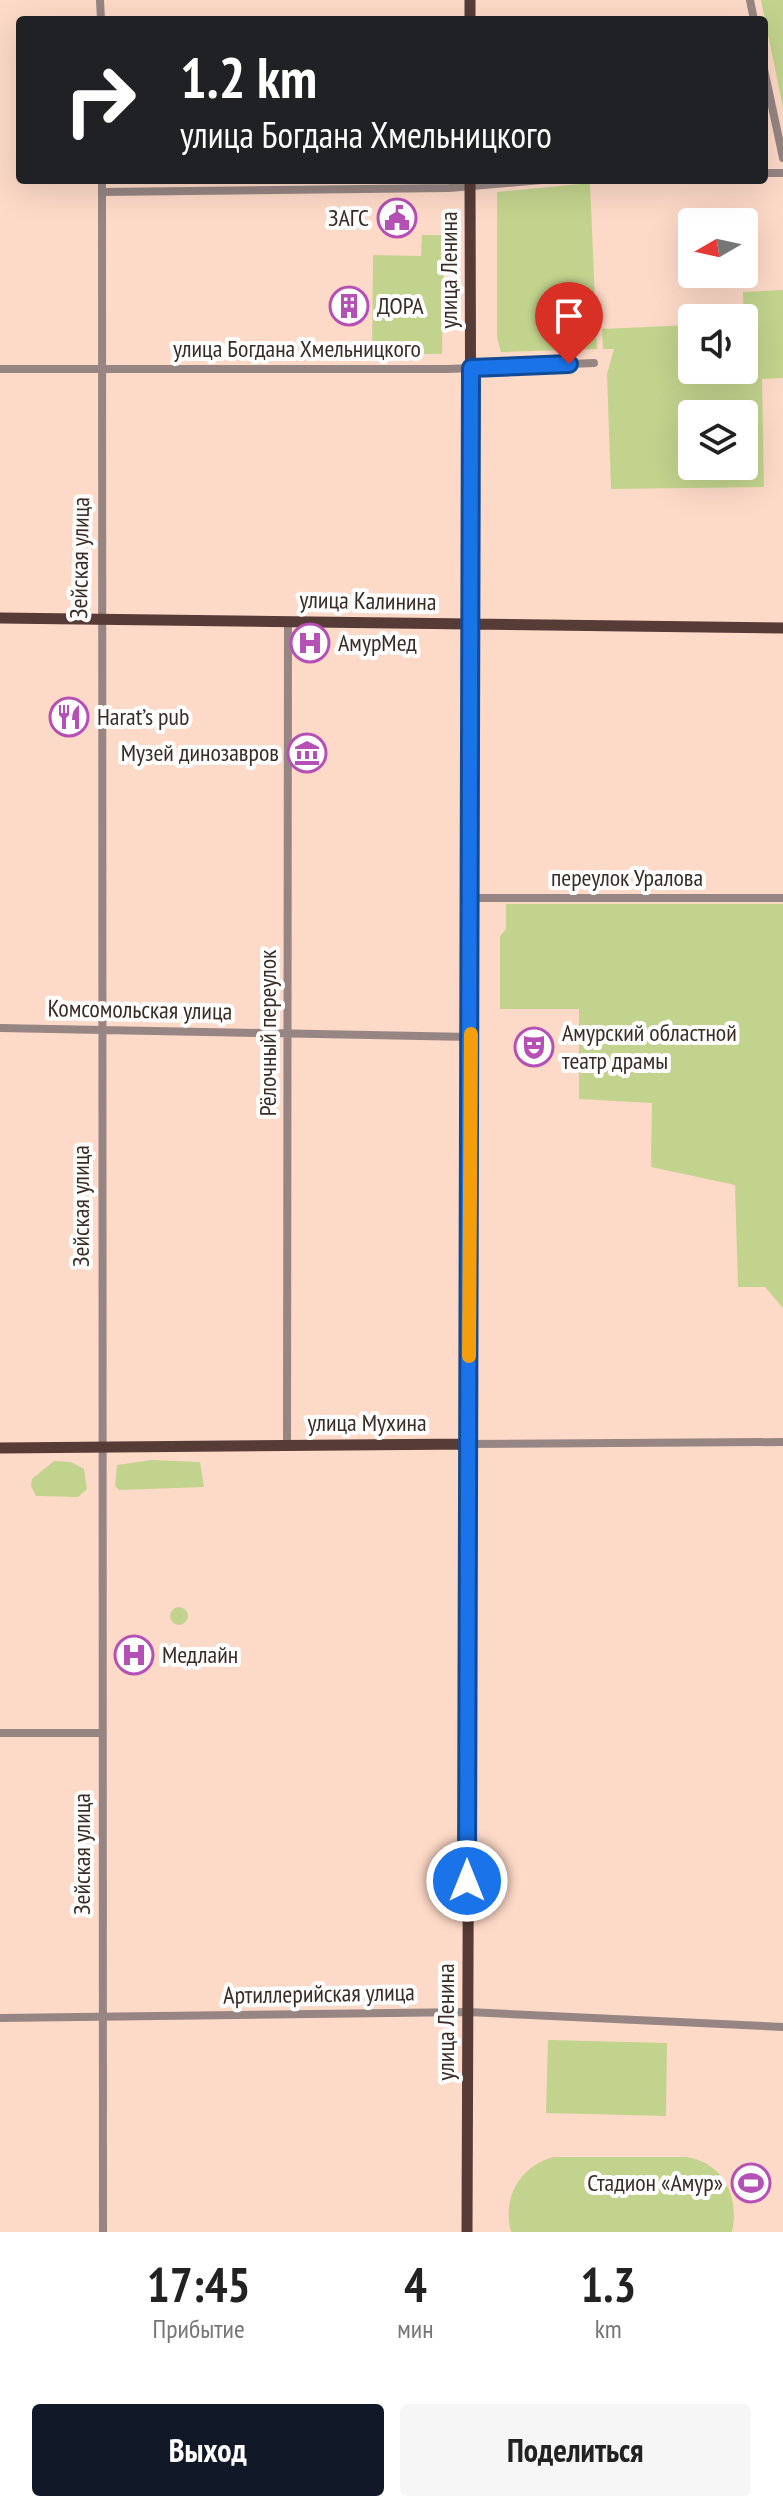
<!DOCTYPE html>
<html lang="ru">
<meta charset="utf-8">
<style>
:root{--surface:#fff;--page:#f6f6f6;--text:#222;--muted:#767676;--accent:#111827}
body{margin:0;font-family:"PT Sans Narrow",sans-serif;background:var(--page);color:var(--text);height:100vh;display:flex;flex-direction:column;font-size:30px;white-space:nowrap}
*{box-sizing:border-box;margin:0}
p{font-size:26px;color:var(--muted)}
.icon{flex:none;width:44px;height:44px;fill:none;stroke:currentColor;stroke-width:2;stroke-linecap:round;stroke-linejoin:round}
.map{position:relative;height:2232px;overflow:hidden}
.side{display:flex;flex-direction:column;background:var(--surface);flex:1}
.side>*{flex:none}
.guide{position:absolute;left:16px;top:16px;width:752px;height:168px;border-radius:8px;box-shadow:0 8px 32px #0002;background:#202124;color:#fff;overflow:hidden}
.needle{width:52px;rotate:261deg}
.tools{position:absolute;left:678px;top:208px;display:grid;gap:16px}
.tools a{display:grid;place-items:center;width:80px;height:80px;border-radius:8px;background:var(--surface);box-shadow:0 8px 32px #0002;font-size:40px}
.pin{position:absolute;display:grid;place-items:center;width:68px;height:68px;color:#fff;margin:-82px -34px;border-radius:50% 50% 50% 0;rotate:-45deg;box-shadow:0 0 8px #0007}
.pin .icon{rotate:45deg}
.me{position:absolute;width:88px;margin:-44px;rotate:0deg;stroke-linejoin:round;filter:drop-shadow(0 0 6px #0008)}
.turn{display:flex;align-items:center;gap:28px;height:168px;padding:0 32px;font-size:36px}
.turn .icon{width:104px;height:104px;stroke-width:2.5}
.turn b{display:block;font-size:56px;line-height:68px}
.eta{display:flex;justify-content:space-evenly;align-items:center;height:136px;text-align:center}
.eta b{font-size:48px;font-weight:700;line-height:56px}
.action{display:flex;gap:16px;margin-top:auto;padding:16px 32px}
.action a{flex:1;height:92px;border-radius:8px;background:var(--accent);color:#fff;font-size:32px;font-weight:700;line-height:92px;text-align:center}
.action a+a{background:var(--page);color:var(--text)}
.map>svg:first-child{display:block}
.green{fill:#c2d38d;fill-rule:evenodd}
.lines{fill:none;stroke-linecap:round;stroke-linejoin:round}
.minor{stroke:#968582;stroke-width:8}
.major{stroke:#563b36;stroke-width:11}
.route-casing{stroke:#114b97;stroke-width:20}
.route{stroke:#1a73e8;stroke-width:14}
.slow{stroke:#f59e0b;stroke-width:14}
.labels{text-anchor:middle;stroke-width:8;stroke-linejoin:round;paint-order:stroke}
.poi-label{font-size:24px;fill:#392c25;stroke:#fff;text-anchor:start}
.street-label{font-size:24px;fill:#392c25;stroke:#fff}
</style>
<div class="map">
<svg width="783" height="2232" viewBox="0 0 783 2232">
<rect width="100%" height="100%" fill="#fdd9c7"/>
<path class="green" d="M761 0H783V108Z
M590 183 597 349 501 352 497 338V192Z
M422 235H444L442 354H372L373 255 421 256Z
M783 290V378L762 379 764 487 611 489 607 374 614 349H603L602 329 692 325V370H744L743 292ZM692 414H744V466H692Z
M506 904H783V1308L765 1287H738L735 1185 651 1167 652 1103 579 1099V1009H500V936L506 929Z
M151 1460 200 1462 204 1487 119 1490 115 1486 117 1465Z
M54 1461 71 1462 84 1469 87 1489 78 1497 36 1496 31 1486 32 1479Z
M170 1616a9 9 0 1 1 18 0a9 9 0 1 1-18 0Z
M548 2040 667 2043 666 2116 546 2113Z
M553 2157H686C723 2162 740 2197 732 2232H511C502 2198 519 2167 553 2157Z"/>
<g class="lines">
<path class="minor" d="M100 0 101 20
M750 0 754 20
M764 69 783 158
M764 173H783
M102 180 103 2232
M102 192 449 188 542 180
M0 369H447L594 363
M472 898H783
M0 1028 471 1037
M468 1444 783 1442
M287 1446 288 621
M0 1733H102
M0 2018 468 2012 783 2027"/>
<path class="major" d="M470 0V20
M0 618 783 628
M0 1448 468 1444
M467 2232 472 898 470 180"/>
</g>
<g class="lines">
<g class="route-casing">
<path id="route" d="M467 1881 471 368 569 364"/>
</g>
<use href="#route" class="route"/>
<path class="slow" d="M469 1356 471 1034"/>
</g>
<defs>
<g id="civic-ring" transform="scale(2)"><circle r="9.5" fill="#fff" stroke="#b550b5" stroke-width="1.5"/><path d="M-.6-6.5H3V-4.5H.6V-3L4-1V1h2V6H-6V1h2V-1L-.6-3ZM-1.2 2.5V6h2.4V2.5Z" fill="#b550b5"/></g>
<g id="building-ring" transform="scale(2)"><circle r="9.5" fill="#fff" stroke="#b550b5" stroke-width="1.5"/><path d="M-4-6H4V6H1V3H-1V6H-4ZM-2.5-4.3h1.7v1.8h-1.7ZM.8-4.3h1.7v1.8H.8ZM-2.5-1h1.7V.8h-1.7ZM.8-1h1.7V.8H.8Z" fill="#b550b5"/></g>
<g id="hospital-ring" transform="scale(2)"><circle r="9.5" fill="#fff" stroke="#b550b5" stroke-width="1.5"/><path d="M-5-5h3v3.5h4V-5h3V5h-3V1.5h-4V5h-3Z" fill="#b550b5"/></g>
<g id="restaurant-ring" transform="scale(2)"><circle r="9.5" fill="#fff" stroke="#b550b5" stroke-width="1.5"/><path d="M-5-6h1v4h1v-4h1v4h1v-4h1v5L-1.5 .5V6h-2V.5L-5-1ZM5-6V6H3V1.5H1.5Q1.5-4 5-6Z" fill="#b550b5"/></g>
<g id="museum-ring" transform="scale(2)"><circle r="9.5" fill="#fff" stroke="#b550b5" stroke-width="1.5"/><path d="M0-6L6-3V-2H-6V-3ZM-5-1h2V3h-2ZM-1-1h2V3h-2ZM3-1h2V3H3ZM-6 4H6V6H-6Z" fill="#b550b5"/></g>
<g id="theatre-ring" transform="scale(2)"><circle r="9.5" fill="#fff" stroke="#b550b5" stroke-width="1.5"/><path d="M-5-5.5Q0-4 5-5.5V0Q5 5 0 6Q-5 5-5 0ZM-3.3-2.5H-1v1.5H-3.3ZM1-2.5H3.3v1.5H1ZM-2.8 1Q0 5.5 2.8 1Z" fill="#b550b5"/></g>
<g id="stadium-ring" transform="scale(2)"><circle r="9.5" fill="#fff" stroke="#b550b5" stroke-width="1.5"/><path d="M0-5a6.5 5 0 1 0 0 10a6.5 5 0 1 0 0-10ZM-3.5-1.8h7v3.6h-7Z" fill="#b550b5"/></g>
</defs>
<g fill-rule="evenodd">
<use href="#civic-ring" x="397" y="218"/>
<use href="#building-ring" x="349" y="306"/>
<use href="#hospital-ring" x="310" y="643"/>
<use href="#restaurant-ring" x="69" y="717"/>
<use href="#museum-ring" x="307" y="753"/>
<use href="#theatre-ring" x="534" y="1047"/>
<use href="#hospital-ring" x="134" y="1655"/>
<use href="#stadium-ring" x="751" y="2183"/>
</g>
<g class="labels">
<g class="poi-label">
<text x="369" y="226" text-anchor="end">ЗАГС</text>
<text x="377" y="314">ДОРА</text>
<text x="338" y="651">АмурМед</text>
<text x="97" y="725">Harat’s pub</text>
<text x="279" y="761" text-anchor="end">Музей динозавров</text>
<text x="562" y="1041">Амурский областной<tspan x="562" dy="28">театр драмы</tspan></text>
<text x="162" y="1663">Медлайн</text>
<text x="723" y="2191" text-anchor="end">Стадион «Амур»</text>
</g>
<g class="street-label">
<text transform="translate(449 270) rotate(-90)" y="8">улица Ленина</text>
<text x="297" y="357">улица Богдана Хмельницкого</text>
<text transform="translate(80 558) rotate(-89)" y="8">Зейская улица</text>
<text transform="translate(368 601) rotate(1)" y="8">улица Калинина</text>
<text x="627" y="886">переулок Уралова</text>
<text transform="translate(140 1010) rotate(1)" y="8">Комсомольская улица</text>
<text transform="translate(268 1033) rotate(-90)" y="8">Рёлочный переулок</text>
<text transform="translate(81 1206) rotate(-90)" y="8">Зейская улица</text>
<text x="367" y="1431">улица Мухина</text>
<text transform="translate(82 1854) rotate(-90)" y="8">Зейская улица</text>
<text transform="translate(319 1994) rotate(-1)" y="8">Артиллерийская улица</text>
<text transform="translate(446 2022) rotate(-90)" y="8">улица Ленина</text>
</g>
</g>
</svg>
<div class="tools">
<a><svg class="needle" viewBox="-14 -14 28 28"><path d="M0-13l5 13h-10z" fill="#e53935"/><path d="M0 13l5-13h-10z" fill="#767676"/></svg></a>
<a><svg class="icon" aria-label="sound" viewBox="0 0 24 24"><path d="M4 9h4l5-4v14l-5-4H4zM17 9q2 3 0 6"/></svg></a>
<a><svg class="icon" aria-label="layers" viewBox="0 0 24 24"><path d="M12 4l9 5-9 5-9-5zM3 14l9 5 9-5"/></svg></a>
</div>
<div class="pin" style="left:569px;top:364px;background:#d93025"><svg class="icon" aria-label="arrive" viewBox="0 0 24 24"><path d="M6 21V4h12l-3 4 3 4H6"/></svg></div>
<svg class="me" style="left:467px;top:1881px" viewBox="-20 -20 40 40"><circle r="17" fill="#1a73e8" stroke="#fff" stroke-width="3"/><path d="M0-11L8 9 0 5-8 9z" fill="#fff"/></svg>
<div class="guide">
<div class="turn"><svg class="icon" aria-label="right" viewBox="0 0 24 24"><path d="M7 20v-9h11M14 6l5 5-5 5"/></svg><div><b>1.2 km</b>улица Богдана Хмельницкого</div></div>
</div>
</div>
<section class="side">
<div class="eta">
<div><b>17:45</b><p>Прибытие</p></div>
<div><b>4</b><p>мин</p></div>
<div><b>1.3</b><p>km</p></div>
</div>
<div class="action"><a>Выход</a><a>Поделиться</a></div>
</section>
